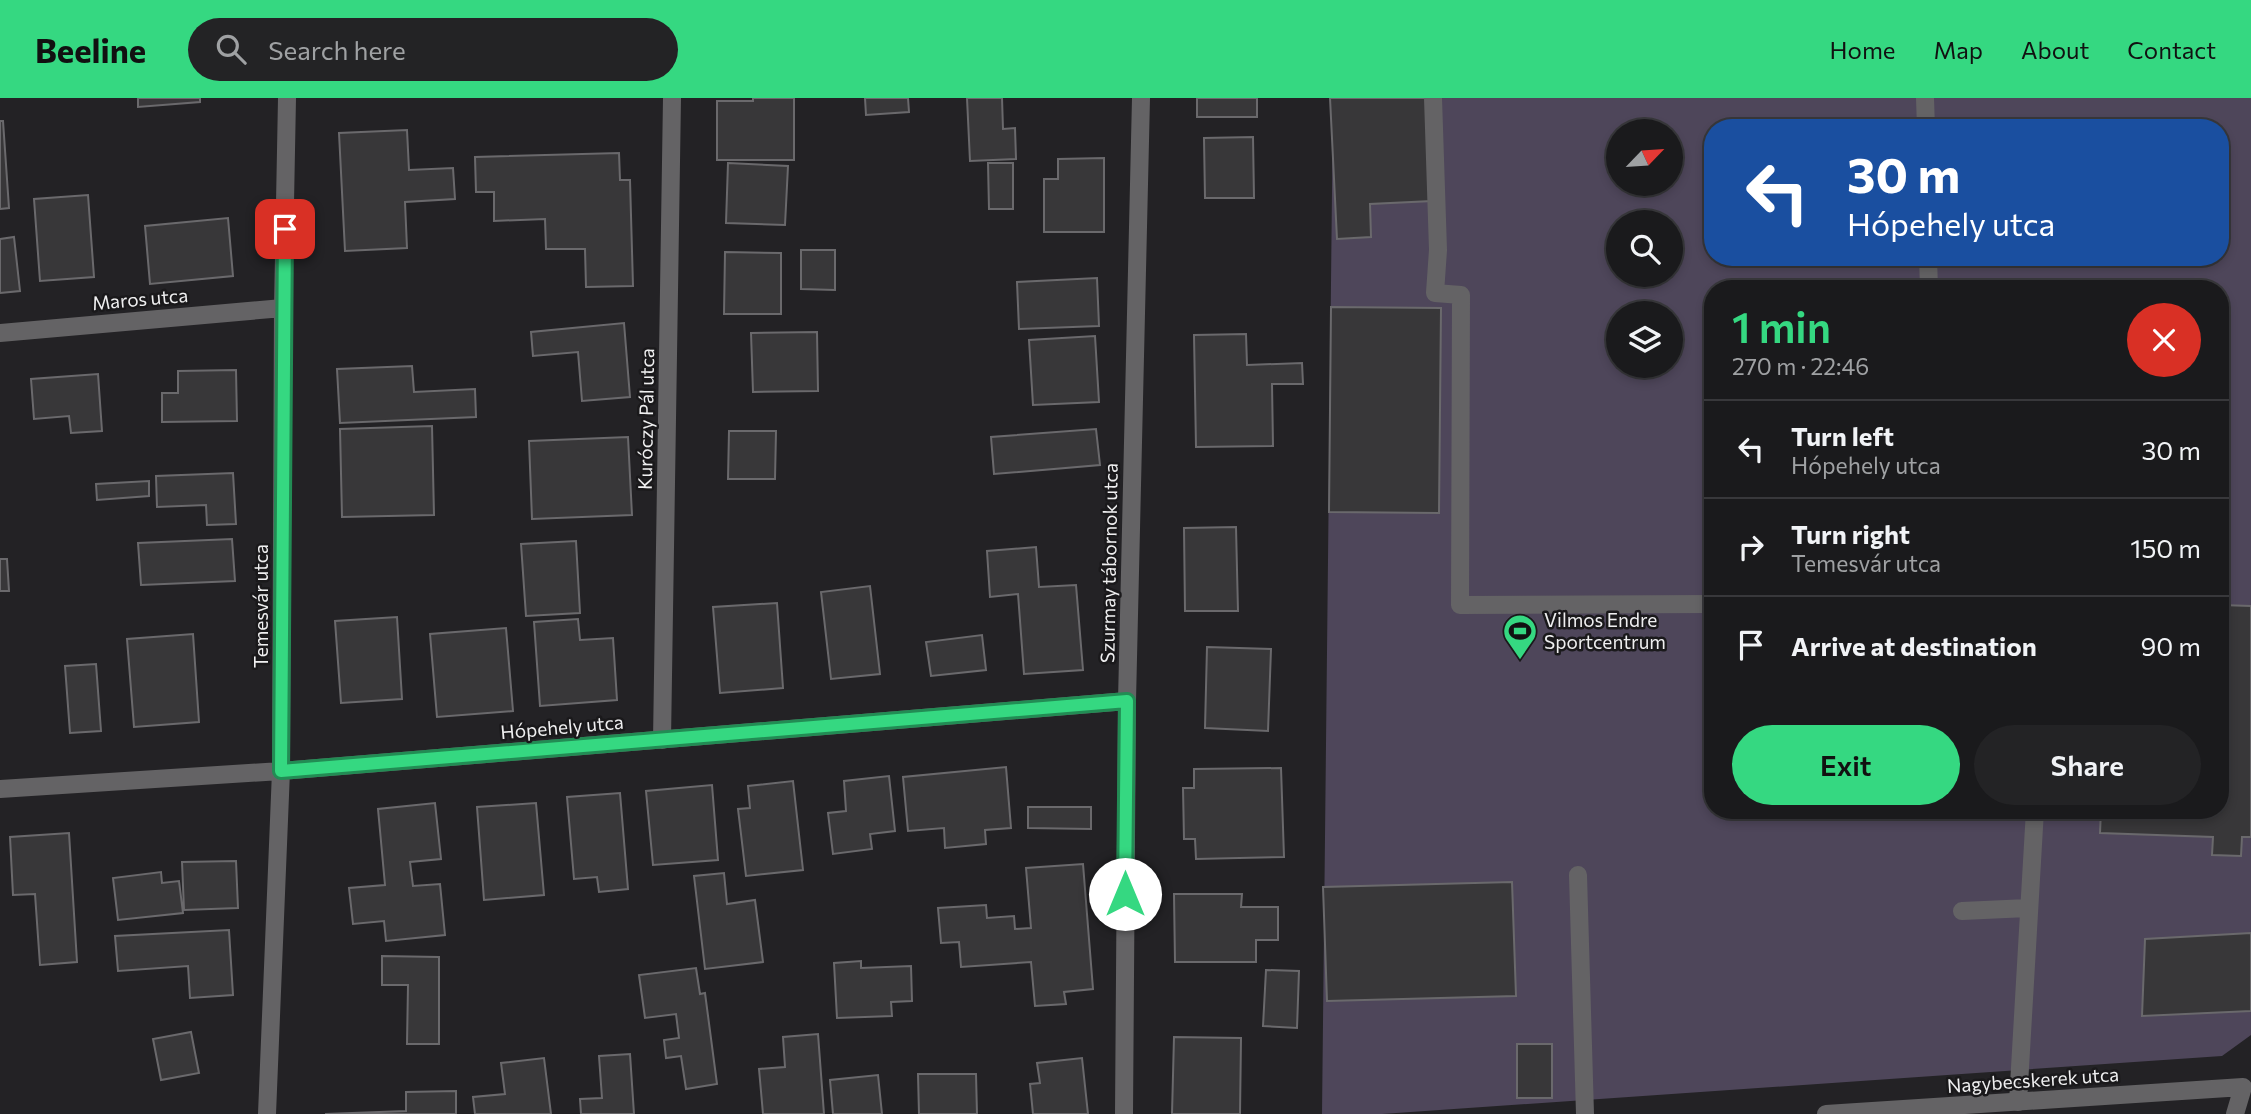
<!DOCTYPE html>
<meta charset="utf-8">
<style>
:root{--surface:#1a1a1c;--page:#232325;--text:#f1f3f6;--muted:#9fa1a3;--line:#38383b;--accent:#35d881}
body{margin:0;font-family:Commissioner,sans-serif;background:var(--page);color:var(--text);height:100vh;display:flex;flex-direction:column;font-size:26px;white-space:nowrap}
*{box-sizing:border-box;margin:0}
p{font-size:23px;color:var(--muted)}
.icon{flex:none;width:38px;height:38px;fill:none;stroke:currentColor;stroke-width:2;stroke-linecap:round;stroke-linejoin:round}
.map{position:relative;flex:1;overflow:hidden}
.sheet{position:absolute;left:1704px;top:182px;width:525px;height:539px;display:flex;flex-direction:column;background:var(--surface);border-radius:28px;box-shadow:0 4px 10px #0003,0 0 0 2px var(--line)}
.sheet>*{flex:none}
.banner{position:absolute;left:1704px;top:21px;width:525px;height:147px;border-radius:28px;box-shadow:0 4px 10px #0003,0 0 0 2px var(--line);background:#1a4fa0;color:#fff;overflow:hidden}
.needle{width:46px;rotate:65deg}
.fabs{position:absolute;left:1606px;top:21px;display:grid;gap:14px}
.fabs a{display:grid;place-items:center;width:77px;height:77px;border-radius:50%;background:var(--surface);box-shadow:0 4px 10px #0003,0 0 0 2px var(--line);font-size:35px}
.pin{position:absolute;display:grid;place-items:center;width:60px;height:60px;color:#fff;margin:-30px;border-radius:14px;box-shadow:0 4px 10px #0006}
.me{position:absolute;width:77px;margin:-38px;rotate:0deg;stroke-linejoin:round;filter:drop-shadow(0 0 5px #0008)}
.turn{display:flex;align-items:center;gap:24px;height:147px;padding:0 28px;font-size:32px}
.turn .icon{width:91px;height:91px;stroke-width:2.5}
.turn b{display:block;font-size:49px;line-height:60px}
.round{display:grid;place-items:center;flex:none;width:74px;height:74px;border-radius:37px;background:var(--page)}
.head{display:flex;align-items:center;justify-content:space-between;height:119px;padding:0 28px}
h1{font-size:42px;font-weight:600;line-height:52px;color:var(--accent)}
.action{display:flex;gap:14px;margin-top:auto;padding:14px 28px}
.action a{flex:1;height:80px;border-radius:42px;background:var(--accent);color:#111;font-size:28px;font-weight:600;line-height:80px;text-align:center}
.action a+a{background:var(--page);color:var(--text)}
ul{padding:0;list-style:none}
li{display:flex;align-items:center;gap:21px;height:98px;padding:0 28px;border-top:2px solid var(--line)}
li div{flex:1}
li b{display:block;font-size:26px}
li em{font-style:normal}
header{display:flex;align-items:center;gap:42px;box-sizing:border-box;height:98px;padding:0 35px;background:var(--accent);color:#111}
header strong{font-size:33px}
nav{display:flex;gap:38px;margin-inline-start:auto;font-size:24px}
.search{width:490px;height:63px;background:var(--page);display:flex;align-items:center;gap:18px;box-sizing:border-box;padding:0 24px;border-radius:38px;color:var(--muted);font-size:26px}
.map>svg:first-child{display:block}
.green{fill:#4e465a;fill-rule:evenodd}
.building{fill:#383739;stroke:#6a696c;stroke-width:2}
.lines{fill:none;stroke-linecap:round;stroke-linejoin:round}
.lane{stroke:#646365;stroke-width:18}
.street{stroke:#646365;stroke-width:18}
.route-casing{stroke:#228c54;stroke-width:18}
.route{stroke:#35d881;stroke-width:12}
.labels{text-anchor:middle;stroke-width:5;stroke-linejoin:round;paint-order:stroke}
.street-label{font-size:19px;fill:#efeff0;stroke:#1a191b}
.poi-label{font-size:19px;fill:#efeff0;stroke:#1a191b;text-anchor:start}
</style>
<header>
<strong>Beeline</strong>
<div class="search"><svg class="icon" aria-label="search" viewBox="0 0 24 24"><circle cx="10" cy="10" r="6"/><path d="M15 15l6 6"/></svg>Search here</div>
<nav><a>Home</a><a>Map</a><a>About</a><a>Contact</a></nav>
</header>
<div class="map">
<svg width="2251" height="1016" viewBox="0 0 2251 1016">
<rect width="100%" height="100%" fill="#232225"/>
<path class="green" d="M1333 0H2251V937L2222 958 1382 1016H1322ZM1713 30H2221V159H1713ZM1619 33H1671V86H1619ZM1619 124H1671V177H1619ZM1713 191H2221V712H1713ZM1619 215H1671V268H1619Z"/>
<path class="building" d="M138 0H200V4L138 9Z
M753 0H794V62H717V3H753Z
M865 0H908L909 14 866 17Z
M967 0H1002L1003 31 1015 30 1016 61 970 63Z
M1197 0H1257V19H1197Z
M1330 0H1427L1432 103 1370 106 1371 139 1337 141Z
M0 23H3L9 110 0 111Z
M407 32 409 72 453 70 455 101 405 104 407 150 345 153 339 35Z
M1253 39 1254 100H1205L1204 40Z
M619 55 620 82H630L633 188 586 189 585 151H546L545 121 494 123V94H476L475 59Z
M1104 60V134H1044V81H1058V61Z
M728 65 788 68 785 127 726 125Z
M988 65H1013V111H989Z
M88 97 94 179 40 183 34 101Z
M228 120 233 178 150 186 145 128Z
M14 139 20 193 0 195V141Z
M801 152H835V192L801 191Z
M725 154 781 155V216H724Z
M1097 180 1099 228 1019 231 1017 184Z
M1331 209 1441 210 1439 415 1329 414Z
M624 225 630 299 582 303 578 254 533 258 531 234Z
M817 234 818 293 753 294 751 235Z
M1246 236 1247 267 1302 265 1303 286H1272L1273 348 1196 349 1194 237Z
M1095 238 1099 304 1033 307 1029 242Z
M412 268 414 294 475 291 476 319 340 325 337 271Z
M236 272 237 323 162 324V295H178V273Z
M98 276 102 333 71 335 69 318 34 321 31 281Z
M432 328 434 417 342 419 340 331Z
M1096 331 1100 367 994 376 991 339Z
M729 333H776L775 381H728Z
M628 339 632 417 532 421 529 343Z
M233 375 236 426 207 427 206 407 157 409 156 378Z
M149 383V398L97 402 96 386Z
M1236 429 1238 513H1185L1184 430Z
M232 441 235 483 141 487 138 445Z
M576 443 580 515 526 518 521 446Z
M1036 449 1039 489 1076 487 1083 572 1024 576 1018 496 990 499 987 453Z
M0 461H7L9 493H0Z
M870 488 880 576 831 581 821 494Z
M777 505 783 590 720 595 713 509Z
M2221 507 2251 508V739H2242L2241 758 2212 757 2213 739 2100 735 2101 712H2221Z
M397 519 402 601 341 605 335 523Z
M578 521 580 542 613 540 617 602 540 608 534 524Z
M506 530 513 613 437 619 430 536Z
M193 536 199 624 134 629 127 541Z
M982 537 986 572 931 578 926 544Z
M1207 549 1271 551 1268 633 1205 630Z
M96 566 101 633 70 635 65 568Z
M1006 669 1011 730 985 732 986 746 945 750 944 730 908 733 903 679Z
M1281 670 1284 759 1196 761 1195 741H1184L1183 690H1194V671Z
M889 678 895 733 870 736 872 751 833 756 828 715 846 713 844 683Z
M793 683 803 772 746 778 738 711 750 710 748 688Z
M712 687 718 762 653 767 646 693Z
M620 695 628 791 599 794 597 779 574 781 567 699Z
M435 705 441 761 410 764 413 788 440 786 445 837 386 843 384 823 353 826 349 790 385 787 378 711Z
M536 705 544 797 484 802 477 709Z
M1028 709H1091V731L1028 730Z
M69 735 77 864 40 867 35 796 13 797 10 739Z
M236 763 238 810 184 812 182 764Z
M1083 766 1093 891 1064 894 1066 906 1035 908 1031 864 961 869 959 844 941 845 938 810 986 807 987 820 1014 818 1015 831 1031 830 1026 770Z
M161 774 162 785 179 783 183 815 118 822 113 780Z
M724 775 727 806 755 802 763 864 705 871 694 778Z
M1512 784 1516 898 1327 903 1323 789Z
M1174 796H1242L1241 809H1278V842H1256V864H1175Z
M229 832 233 897 190 900 188 868 118 873 115 838Z
M2251 835V913L2142 918 2145 841Z
M382 858 439 859V946H407L408 887H382Z
M861 863V870L911 868 912 903 891 904 892 918 837 920 834 865Z
M696 870 700 896 705 895 717 986 686 991 681 958 666 960 664 942 679 940 676 916 645 920 639 877Z
M1266 872 1299 873 1297 930 1263 928Z
M191 934 199 975 161 982 153 941Z
M818 936 824 1016H763L759 971 785 969 783 939Z
M1174 939 1241 940 1240 1016H1172Z
M1517 946H1552V1000H1517Z
M630 956 634 1016H581L580 1001 602 1000 599 958Z
M544 960 551 1016H475L473 999 505 996 501 965Z
M1082 960 1088 1016H1033L1030 986 1040 985 1037 965Z
M918 976H976L977 1016H919Z
M878 977 882 1016H833L830 982Z
M456 993V1016H325L406 1013V994Z"/>
<g class="lines">
<path class="lane" d="M1578 777 1585 1016
M1962 813 2028 810
M2018 1004 2035 712"/>
<path class="street" d="M1433 0 1438 152 1435 195 1461 197 1460 507 1713 506
M1925 0 1926 30
M1928 159 1929 191
M0 235 283 210
M662 642 672 0
M0 691 281 673 1127 603
M267 1016 281 673 283 210 287 0
M1124 1016 1127 603 1141 0
M1826 1016 2243 989 2235 1016"/>
</g>
<g class="lines">
<g class="route-casing">
<path id="route" d="M285 131 281 673 1127 603 1125 796"/>
</g>
<use href="#route" class="route"/>
</g>
<defs>
<g id="stadium-pin" transform="scale(1.75)"><path d="M0 17L-7.5 6A9.5 9.5 0 1 1 7.5 6Z" fill="#35d881" stroke="#1a191b"/><path d="M0-5a6.5 5 0 1 0 0 10a6.5 5 0 1 0 0-10ZM-3.5-1.8h7v3.6h-7Z" fill="#111"/></g>
</defs>
<g fill-rule="evenodd">
<use href="#stadium-pin" x="1520" y="533"/>
</g>
<g class="labels">
<g class="street-label">
<text transform="translate(140 201) rotate(-5)" y="7">Maros utca</text>
<text transform="translate(646 321) rotate(-89)" y="7">Kuróczy Pál utca</text>
<text transform="translate(1109 465) rotate(-89)" y="7">Szurmay tábornok utca</text>
<text transform="translate(261 508) rotate(-90)" y="7">Temesvár utca</text>
<text transform="translate(562 629) rotate(-5)" y="7">Hópehely utca</text>
<text transform="translate(2033 982) rotate(-4)" y="7">Nagybecskerek utca</text>
</g>
<g class="poi-label">
<text x="1544" y="529">Vilmos Endre<tspan x="1544" dy="22">Sportcentrum</tspan></text>
</g>
</g>
</svg>
<div class="fabs">
<a><svg class="needle" viewBox="-14 -14 28 28"><path d="M0-13l5 13h-10z" fill="#e53935"/><path d="M0 13l5-13h-10z" fill="#9fa1a3"/></svg></a>
<a><svg class="icon" aria-label="search" viewBox="0 0 24 24"><circle cx="10" cy="10" r="6"/><path d="M15 15l6 6"/></svg></a>
<a><svg class="icon" aria-label="layers" viewBox="0 0 24 24"><path d="M12 4l9 5-9 5-9-5zM3 14l9 5 9-5"/></svg></a>
</div>
<div class="pin" style="left:285px;top:131px;background:#d93025"><svg class="icon" aria-label="arrive" viewBox="0 0 24 24"><path d="M6 21V4h12l-3 4 3 4H6"/></svg></div>
<svg class="me" style="left:1125px;top:796px" viewBox="-20 -20 40 40"><circle r="19" fill="#fff"/><path d="M0-13L10 11 0 6-10 11z" fill="#35d881"/></svg>
<div class="banner">
<div class="turn"><svg class="icon" aria-label="left" viewBox="0 0 24 24"><path d="M17 20v-9H6M10 6l-5 5 5 5"/></svg><div><b>30 m</b>Hópehely utca</div></div>
</div>
<section class="sheet">
<div class="head"><div><h1>1 min</h1><p>270 m · 22:46</p></div><a class="round" style="background:#d93025;color:#fff"><svg class="icon" aria-label="close" viewBox="0 0 24 24"><path d="M6 6l12 12M18 6L6 18"/></svg></a></div>
<ul>
<li><svg class="icon" aria-label="left" viewBox="0 0 24 24"><path d="M17 20v-9H6M10 6l-5 5 5 5"/></svg><div><b>Turn left</b><p>Hópehely utca</p></div><em>30 m</em></li>
<li><svg class="icon" aria-label="right" viewBox="0 0 24 24"><path d="M7 20v-9h11M14 6l5 5-5 5"/></svg><div><b>Turn right</b><p>Temesvár utca</p></div><em>150 m</em></li>
<li><svg class="icon" aria-label="arrive" viewBox="0 0 24 24"><path d="M6 21V4h12l-3 4 3 4H6"/></svg><div><b>Arrive at destination</b></div><em>90 m</em></li>
</ul>
<div class="action"><a>Exit</a><a>Share</a></div>
</section>
</div>
